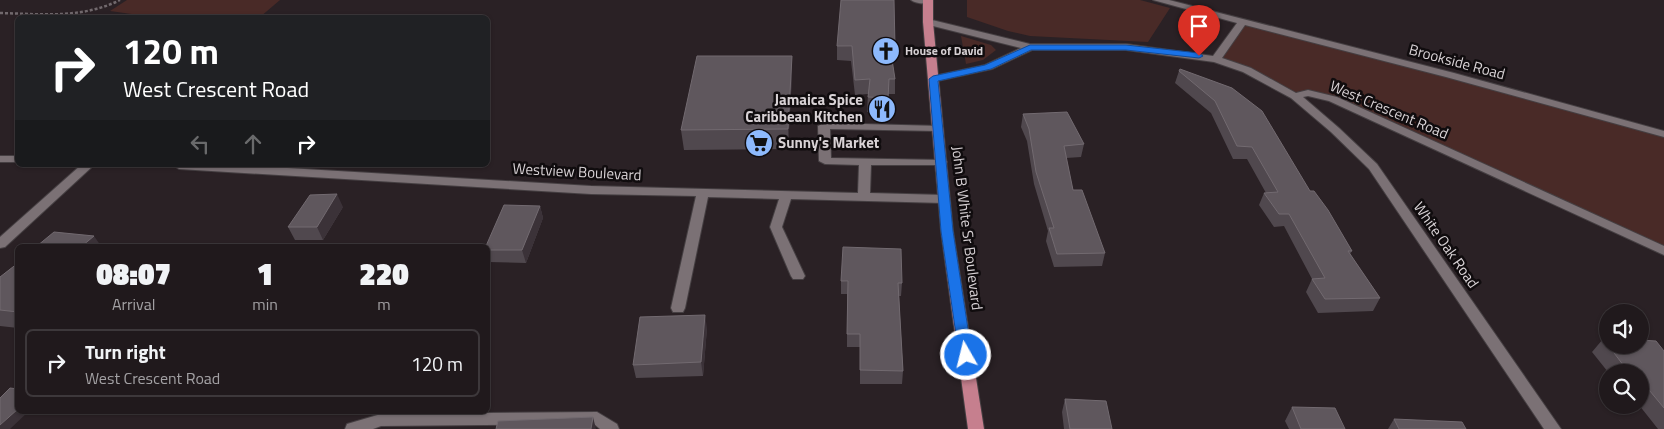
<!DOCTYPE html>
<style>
:root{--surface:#20191c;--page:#2d2629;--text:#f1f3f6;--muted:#a2a0a3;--line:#3d383b}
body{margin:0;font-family:"Titillium Web",sans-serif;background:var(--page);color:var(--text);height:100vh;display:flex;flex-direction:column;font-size:19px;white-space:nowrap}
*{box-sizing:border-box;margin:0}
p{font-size:16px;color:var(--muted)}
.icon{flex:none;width:28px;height:28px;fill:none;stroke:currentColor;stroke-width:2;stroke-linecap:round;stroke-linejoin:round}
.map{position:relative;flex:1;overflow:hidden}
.drawer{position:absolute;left:15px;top:244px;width:475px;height:170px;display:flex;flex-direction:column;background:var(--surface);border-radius:8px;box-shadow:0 1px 4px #0004,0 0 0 1px var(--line)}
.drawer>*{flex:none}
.hud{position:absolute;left:15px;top:15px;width:475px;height:152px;border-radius:8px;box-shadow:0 1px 4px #0004,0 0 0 1px var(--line);background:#202124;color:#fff;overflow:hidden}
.buttons{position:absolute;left:1599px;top:304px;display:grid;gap:10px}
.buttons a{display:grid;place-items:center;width:50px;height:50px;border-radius:50%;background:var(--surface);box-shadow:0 1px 4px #0004,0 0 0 1px var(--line);font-size:25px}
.pin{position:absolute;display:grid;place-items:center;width:42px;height:42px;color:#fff;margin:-51px -21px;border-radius:50% 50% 50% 0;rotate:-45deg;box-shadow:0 0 5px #0007}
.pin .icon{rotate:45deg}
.me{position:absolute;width:55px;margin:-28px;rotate:352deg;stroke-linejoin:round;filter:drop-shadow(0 0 4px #0008)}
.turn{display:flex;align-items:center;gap:18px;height:105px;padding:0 25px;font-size:22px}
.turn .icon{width:65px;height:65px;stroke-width:2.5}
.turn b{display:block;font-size:35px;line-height:42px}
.lanes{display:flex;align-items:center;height:48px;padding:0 25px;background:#0003;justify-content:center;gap:25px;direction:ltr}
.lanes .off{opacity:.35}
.eta{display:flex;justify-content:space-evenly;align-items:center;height:85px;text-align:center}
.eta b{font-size:30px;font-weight:800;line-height:35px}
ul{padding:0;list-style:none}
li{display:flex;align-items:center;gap:15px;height:68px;margin:0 10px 8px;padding:0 15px;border:2px solid var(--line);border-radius:8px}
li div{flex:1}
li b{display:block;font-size:19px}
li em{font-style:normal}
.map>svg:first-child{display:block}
.green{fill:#492a27}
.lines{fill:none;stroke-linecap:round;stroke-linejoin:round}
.minor-casing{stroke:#453f42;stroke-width:2}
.major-casing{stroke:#453f42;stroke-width:2}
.path{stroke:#71696d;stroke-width:2.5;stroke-dasharray:3 2;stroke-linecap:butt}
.minor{fill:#7b7175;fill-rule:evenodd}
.major{fill:#c67f8e;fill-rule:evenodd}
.wall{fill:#50484e}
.shaded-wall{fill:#3b3238}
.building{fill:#5f575d;stroke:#726a70}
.route{fill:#1a73e8;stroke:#114b97}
.labels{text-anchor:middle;stroke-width:5;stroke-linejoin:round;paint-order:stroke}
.far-poi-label{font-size:12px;font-weight:bold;fill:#d8d2d5;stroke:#100c0e;text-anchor:start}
.street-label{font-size:15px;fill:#d8d2d5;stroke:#100c0e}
.poi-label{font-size:15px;font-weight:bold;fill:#d8d2d5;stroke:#100c0e;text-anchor:end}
</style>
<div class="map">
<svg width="1664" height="429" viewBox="0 0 1664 429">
<rect width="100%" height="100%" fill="#2a2125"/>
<path class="green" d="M127 0H280L260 17 160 18 110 11Z
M967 0H1140L1170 8 1148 42 1030 36 1008 31 967 17Z
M1242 23 1664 132V255L1333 99 1308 93 1295 96 1216 59Z
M961 36 991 45 996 50 983 60 966 64Z"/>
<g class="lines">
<g class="minor-casing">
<path id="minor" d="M911 0H932L933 1C928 5 916 4 911 0Z
M1153 0H1169L1454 73 1664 131V137L1446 77 1245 25 1222 58 1251 68 1296 93 1308 90 1337 97 1664 246V255L1329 101 1308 96 1303 97 1339 128 1377 164 1561 429H1544L1369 169 1331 132 1291 98 1243 72 1214 62 1126 50H1032L992 69 933 82 928 79 929 77 985 65 1021 48 925 24 923 22 928 19 1030 44H1126L1213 56 1237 23Z
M824 123 941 126 943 128 941 130 937 131 830 129 831 158 945 160 947 162 941 165H871L870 193 944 195 950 199 944 203 791 199 782 227 805 276 803 279H793L791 276 770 227 779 199 708 197 685 308 683 312H673L671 308 696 196 591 194 179 169 173 165H238L591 186 858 193 859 165 825 164 819 161 818 126Z
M0 156H18V162H0Z
M81 165H94L5 247 0 248V237Z
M597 412 617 424 619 429H600L594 424 381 426 373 429H345L347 424 381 414Z"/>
</g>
<g class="major-casing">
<path id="major" d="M923 0H933V22L953 231 984 429H968L941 231 923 22Z"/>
</g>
<path class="path" d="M0 13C41 14 82 19 120 0"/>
<use href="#minor" class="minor"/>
<use href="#major" class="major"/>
</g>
<path class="wall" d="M837 46 895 47 894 62 892 61 895 79V94H888L887 113 867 112 868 94 855 95 851 61 837 60Z
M792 56V75L788 149 684 150 681 130Z
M1179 71 1232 88 1310 191 1352 251 1350 254 1380 298 1373 311 1318 313 1306 292 1312 279 1284 226 1274 227 1259 205 1264 193H1266L1247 159H1233L1211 113 1175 83Z
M1023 114 1084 144 1081 157 1066 158 1073 190 1105 253 1102 266 1054 267 1046 241 1048 231 1034 184 1027 141 1021 127Z
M540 206 543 218 526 263 489 262 488 259V246Z
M343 207 323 240H295L288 227Z
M18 263V328L0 326V277Z
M841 281 902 283 901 296H899L903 371 902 384H860V347H847V294H841Z
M707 328 703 376 636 378 633 365Z
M1603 339 1664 351V429H1658L1639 405H1640V372H1608L1592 352Z
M1065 399 1112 429H1064L1062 412Z
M1292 407 1345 429H1289L1285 421Z
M1394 419 1466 429H1388Z"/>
<path class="shaded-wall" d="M792 56V75L788 149V129Z
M337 194 343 207 323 240 317 227Z
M540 206 543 218 526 263 522 250Z
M94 236 101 246H82Z
M705 315 707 328 703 376 701 362Z
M18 409V411H29L10 429H0V425Z
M593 417 596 429H591Z"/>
<path class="building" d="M841 0H894L895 47H891V53L895 79H889L888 98 868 97 870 79 855 80 852 46H837Z
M697 56H792L788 129 681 130Z
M1180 69 1232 88 1262 111 1310 191H1314L1328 210 1352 251H1348L1380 298 1325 299 1312 279 1325 278 1289 214H1279L1264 193 1278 192 1252 147 1237 146 1215 101 1179 71Z
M1067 112 1084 144 1064 146 1073 190H1082L1105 253 1057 254 1049 228H1054L1036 172 1029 129 1023 114Z
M337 194 317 227H288L310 195Z
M504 205 540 206 522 250H488V246H486Z
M54 232 94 236 82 246H37Z
M843 247 901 249 902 283H898L903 371 860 370V334H847L848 281H841Z
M18 263V312L0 310V277Z
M705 315 701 362 633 365 640 317Z
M1603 339H1608V345Z
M1640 340 1656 341 1664 351V408L1640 379V372H1635L1633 371 1627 370 1608 345H1640Z
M10 388 18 389V409L0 425V398Z
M1065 399 1106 401 1112 429H1070Z
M1292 407 1335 408 1345 429H1301Z
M593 417 591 429H496L498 421Z
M1394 419 1462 422 1466 429H1399Z"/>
<path class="route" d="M1030 45H1126L1199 53 1203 56 1199 58 1126 50H1031L991 69 938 81 953 231 972 355 970 359H961L959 355 941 231 929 79 933 76 985 65Z"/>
<defs>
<g id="church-disc" transform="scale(1.4375)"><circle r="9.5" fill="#8db9fc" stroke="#100c0e"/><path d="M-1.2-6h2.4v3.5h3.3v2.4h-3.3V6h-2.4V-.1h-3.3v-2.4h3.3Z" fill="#111"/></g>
<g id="restaurant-disc" transform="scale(1.4375)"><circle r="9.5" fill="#8db9fc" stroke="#100c0e"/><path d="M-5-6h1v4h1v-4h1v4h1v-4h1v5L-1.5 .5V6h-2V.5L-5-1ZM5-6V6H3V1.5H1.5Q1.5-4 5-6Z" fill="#111"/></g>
<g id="supermarket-disc" transform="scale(1.4375)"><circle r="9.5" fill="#8db9fc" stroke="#100c0e"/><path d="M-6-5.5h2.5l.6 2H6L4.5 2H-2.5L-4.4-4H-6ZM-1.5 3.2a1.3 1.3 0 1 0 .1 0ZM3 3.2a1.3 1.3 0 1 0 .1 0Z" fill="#111"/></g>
</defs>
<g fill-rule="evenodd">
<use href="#church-disc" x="886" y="51"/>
<use href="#restaurant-disc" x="882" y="109"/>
<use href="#supermarket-disc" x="759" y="143"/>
</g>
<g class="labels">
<g class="far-poi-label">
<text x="905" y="55">House of David</text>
</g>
<g class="street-label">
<text transform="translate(1457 62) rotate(15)" y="5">Brookside Road</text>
<text transform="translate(1389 110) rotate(23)" y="5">West Crescent Road</text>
<text transform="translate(577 172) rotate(3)" y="5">Westview Boulevard</text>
<text transform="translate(967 228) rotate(83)" y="5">John B White Sr Boulevard</text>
<text transform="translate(1446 245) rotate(55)" y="5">White Oak Road</text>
</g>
<g class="poi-label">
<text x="863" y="105">Jamaica Spice<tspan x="863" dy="17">Caribbean Kitchen</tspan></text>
<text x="778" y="148" text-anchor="start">Sunny's Market</text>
</g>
</g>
</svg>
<div class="buttons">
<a><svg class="icon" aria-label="sound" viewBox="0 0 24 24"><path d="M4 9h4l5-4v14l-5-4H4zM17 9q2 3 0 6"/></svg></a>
<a><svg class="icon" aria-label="search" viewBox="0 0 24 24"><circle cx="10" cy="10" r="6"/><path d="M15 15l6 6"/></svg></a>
</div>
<div class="pin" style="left:1199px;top:56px;background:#d93025"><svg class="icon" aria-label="arrive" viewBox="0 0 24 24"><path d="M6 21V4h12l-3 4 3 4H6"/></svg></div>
<svg class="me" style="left:966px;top:355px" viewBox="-20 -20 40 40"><circle r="17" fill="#1a73e8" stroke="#fff" stroke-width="3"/><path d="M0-11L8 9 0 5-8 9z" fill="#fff"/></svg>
<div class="hud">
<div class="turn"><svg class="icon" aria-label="right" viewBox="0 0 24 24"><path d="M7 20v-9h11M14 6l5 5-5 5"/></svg><div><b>120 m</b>West Crescent Road</div></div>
<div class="lanes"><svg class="icon off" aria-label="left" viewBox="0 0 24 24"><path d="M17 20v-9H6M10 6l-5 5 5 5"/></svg><svg class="icon off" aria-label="ahead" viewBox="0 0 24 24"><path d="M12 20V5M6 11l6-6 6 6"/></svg><svg class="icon" aria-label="right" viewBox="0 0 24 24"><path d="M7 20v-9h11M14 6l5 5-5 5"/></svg></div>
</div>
<section class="drawer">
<div class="eta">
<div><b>08:07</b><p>Arrival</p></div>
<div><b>1</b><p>min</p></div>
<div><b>220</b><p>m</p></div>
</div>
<ul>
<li><svg class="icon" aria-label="right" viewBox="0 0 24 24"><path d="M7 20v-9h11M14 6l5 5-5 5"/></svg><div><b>Turn right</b><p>West Crescent Road</p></div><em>120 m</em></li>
</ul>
</section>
</div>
